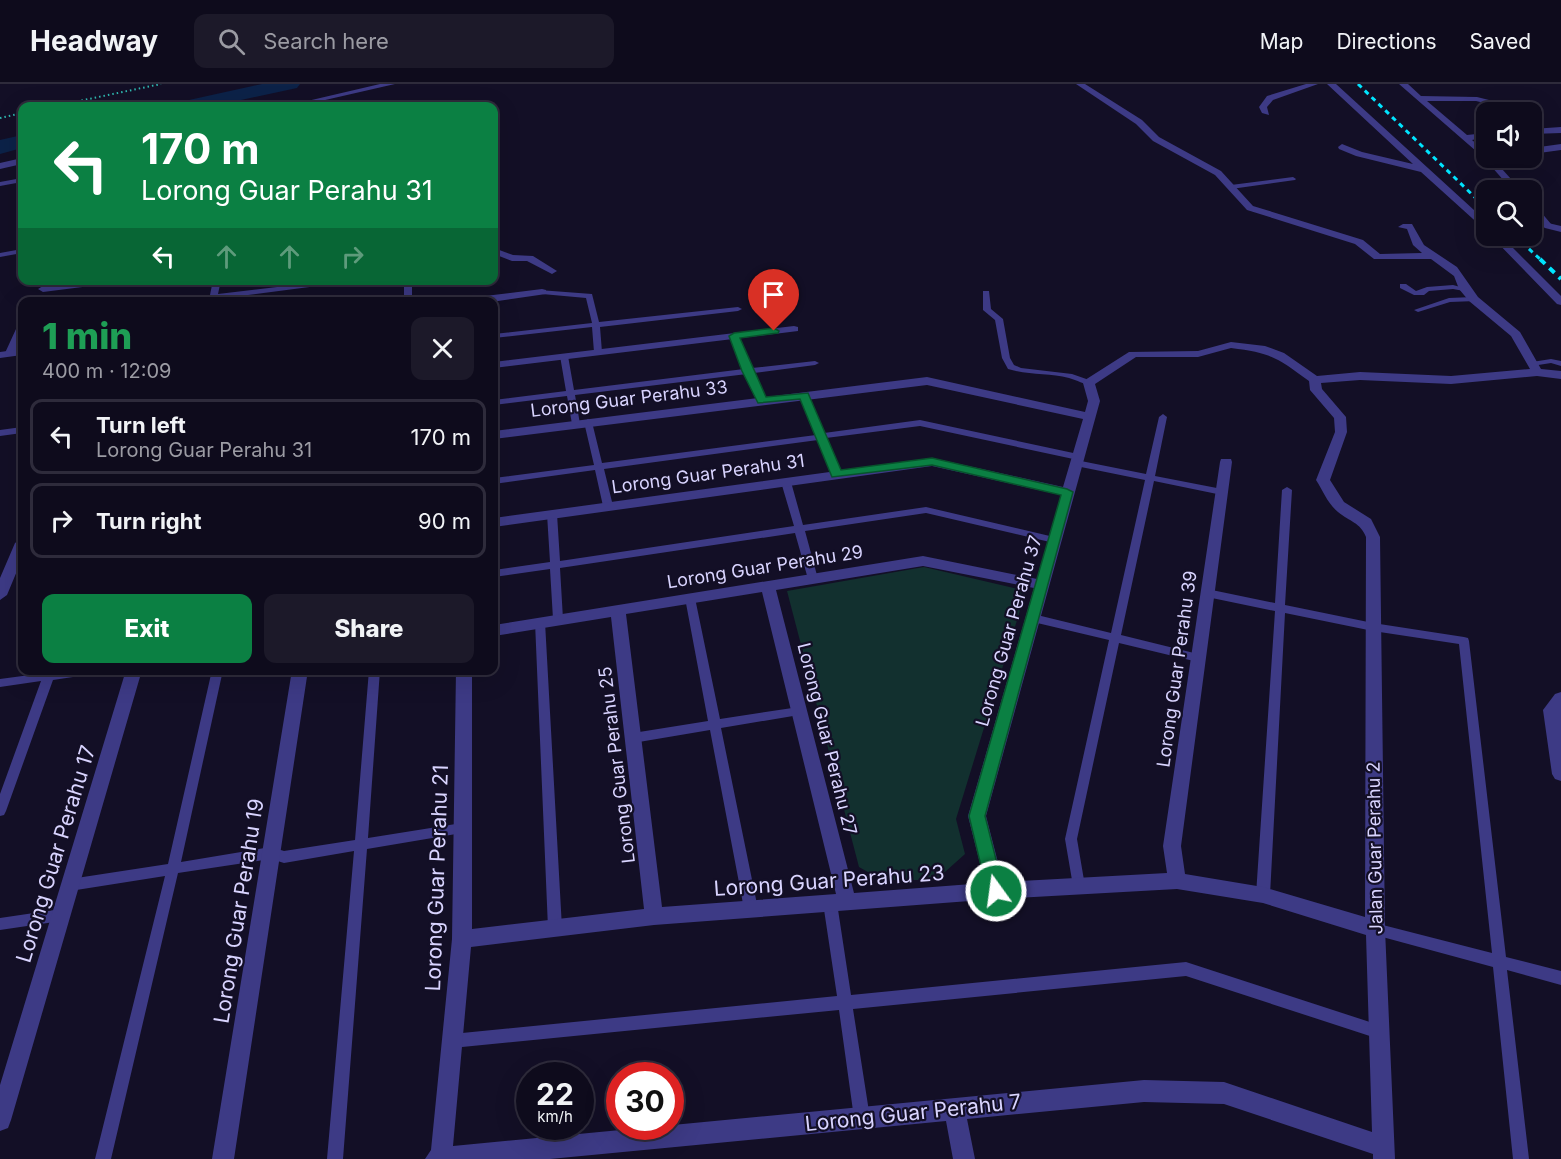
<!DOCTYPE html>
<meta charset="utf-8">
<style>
:root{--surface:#0e0b1c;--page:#1c1929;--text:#f1f3f6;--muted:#9b9ba3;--line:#2e2b3b;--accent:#0b8043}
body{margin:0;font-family:Inter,sans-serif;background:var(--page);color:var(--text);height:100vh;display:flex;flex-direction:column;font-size:22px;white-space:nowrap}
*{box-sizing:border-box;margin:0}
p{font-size:20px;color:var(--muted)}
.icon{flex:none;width:33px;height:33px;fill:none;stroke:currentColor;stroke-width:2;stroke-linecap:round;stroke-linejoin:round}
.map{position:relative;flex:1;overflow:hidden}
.sheet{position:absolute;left:18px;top:213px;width:480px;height:378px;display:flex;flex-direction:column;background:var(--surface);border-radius:12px;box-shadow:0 6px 24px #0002,0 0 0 2px var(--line)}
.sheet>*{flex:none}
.top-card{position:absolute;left:18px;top:18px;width:480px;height:183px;border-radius:12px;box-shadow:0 6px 24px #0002,0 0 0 2px var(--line);background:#0b8043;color:#fff;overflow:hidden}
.controls{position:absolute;left:1476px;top:18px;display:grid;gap:12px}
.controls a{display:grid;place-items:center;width:66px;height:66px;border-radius:12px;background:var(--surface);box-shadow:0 6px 24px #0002,0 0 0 2px var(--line);font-size:30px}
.speed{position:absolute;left:516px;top:978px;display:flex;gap:12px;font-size:30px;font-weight:700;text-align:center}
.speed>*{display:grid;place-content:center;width:78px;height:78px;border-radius:50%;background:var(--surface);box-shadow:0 6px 24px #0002,0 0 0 2px var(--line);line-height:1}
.speed small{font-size:15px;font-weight:400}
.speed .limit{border:9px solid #d22;background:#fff;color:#111}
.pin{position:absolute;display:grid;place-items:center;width:51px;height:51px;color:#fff;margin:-62px -26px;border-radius:50% 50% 50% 0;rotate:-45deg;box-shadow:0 0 6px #0007}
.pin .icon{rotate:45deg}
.me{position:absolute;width:66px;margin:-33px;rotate:346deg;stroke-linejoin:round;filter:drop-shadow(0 0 4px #0008)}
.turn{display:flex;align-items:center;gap:21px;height:126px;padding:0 24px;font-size:27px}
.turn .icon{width:78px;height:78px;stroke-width:2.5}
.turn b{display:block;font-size:42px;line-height:51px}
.lanes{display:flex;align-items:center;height:57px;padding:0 24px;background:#0003;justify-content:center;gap:30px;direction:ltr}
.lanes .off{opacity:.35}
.round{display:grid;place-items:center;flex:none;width:63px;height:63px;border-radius:12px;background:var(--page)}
.headline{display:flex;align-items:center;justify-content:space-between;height:102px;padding:0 24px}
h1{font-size:36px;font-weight:800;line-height:45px;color:#1e9e55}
.action{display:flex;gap:12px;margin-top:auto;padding:12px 24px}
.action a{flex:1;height:69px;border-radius:12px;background:var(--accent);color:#fff;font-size:24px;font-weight:800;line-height:69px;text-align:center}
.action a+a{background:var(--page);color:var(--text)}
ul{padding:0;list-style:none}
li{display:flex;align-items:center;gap:18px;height:75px;margin:0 12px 9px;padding:0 12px;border:3px solid var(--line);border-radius:12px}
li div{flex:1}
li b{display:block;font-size:22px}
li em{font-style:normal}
header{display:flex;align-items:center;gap:36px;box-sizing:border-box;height:84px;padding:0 30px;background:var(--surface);border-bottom:2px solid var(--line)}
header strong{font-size:28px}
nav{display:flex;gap:33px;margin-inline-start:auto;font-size:21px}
.search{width:420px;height:54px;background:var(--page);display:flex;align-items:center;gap:15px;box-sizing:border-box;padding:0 21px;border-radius:12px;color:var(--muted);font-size:22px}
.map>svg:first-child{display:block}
.green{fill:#12302f}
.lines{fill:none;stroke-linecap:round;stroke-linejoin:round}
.river{fill:#0c2248;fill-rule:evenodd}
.path{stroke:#2fb8b0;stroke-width:2;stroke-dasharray:1.5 3;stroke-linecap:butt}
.service{fill:#3d3a85;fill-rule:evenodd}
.minor{fill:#3d3a85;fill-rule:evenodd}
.tertiary{fill:#3d3a85;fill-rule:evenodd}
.rail-far1{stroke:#00e5ff;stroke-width:3;stroke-dasharray:5 4.5;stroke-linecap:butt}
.rail{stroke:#00e5ff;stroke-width:4;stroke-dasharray:7 6;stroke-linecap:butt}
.route{fill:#0b8043;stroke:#07532c;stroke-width:1.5}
.labels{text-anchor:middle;stroke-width:4.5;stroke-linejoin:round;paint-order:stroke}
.street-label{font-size:18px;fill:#d9d4ff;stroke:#130f26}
.near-street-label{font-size:21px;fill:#d9d4ff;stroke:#130f26}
</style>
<header>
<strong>Headway</strong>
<div class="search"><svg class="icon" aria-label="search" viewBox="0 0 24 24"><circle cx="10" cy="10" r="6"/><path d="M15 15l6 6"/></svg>Search here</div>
<nav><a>Map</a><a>Directions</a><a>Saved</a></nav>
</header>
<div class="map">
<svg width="1561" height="1075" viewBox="0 0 1561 1075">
<rect width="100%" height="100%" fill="#130f26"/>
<path class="green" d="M924 483 1026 507 956 735 965 770 936 796H882L859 783 787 507Z"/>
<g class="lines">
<path class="river" d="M262 0H300L297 4 213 22H177L180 18Z
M22 51V64L0 70V56Z"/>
<path class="path" d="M55 22 161 0
M0 34 22 29"/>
<path class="service" d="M1293 93 1296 95 1295 96 1231 105 1228 103 1231 101Z
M22 94V98L0 102V98Z
M22 165V169L0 173V169Z
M213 196H221L218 210 336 196H363L217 215 216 218H210V215L164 218 210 211Z
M404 196H412V218H404Z
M1400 200H1406L1416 207 1427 203 1453 201 1468 205 1464 207 1453 205 1429 207 1424 211H1414L1400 204Z
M539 206 592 210 599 238 738 223 742 225 738 227 600 243 602 268 598 270 594 268 592 243 494 254V250L592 239 586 214 542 210 538 208Z
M983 207H989L991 225 1003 235 1010 274 1014 281 1021 284 1072 290 1092 297V301C1084 301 1077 296 1069 294 1049 289 1028 291 1008 285L1002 274 995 236 983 226Z
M1473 213H1476V217L1450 218 1418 228 1414 226 1449 214Z
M731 250H734L738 252 752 284 815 277 819 279 815 281 754 289 766 316 762 319 758 316 747 290 575 311 580 340 576 343 572 340 567 312 494 321V316L566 307 560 272 564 270 568 272 574 306 744 285 730 252Z
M1551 275 1561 277V282L1551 279 1532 282 1528 280 1532 278Z
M804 309 808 312 824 349 920 336 1078 370 1082 373 1078 376 920 342 826 354 842 391 837 394 832 391 818 356 604 385 613 422 608 425 603 422 595 386 494 400V394L594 381 584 338 588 335 592 338 602 379 816 351 800 312Z
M1163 330 1167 333 1155 392 1222 405 1227 408 1222 411 1154 397 1121 551 1198 570 1202 571 1203 574 1202 577 1198 578 1119 559 1077 755 1085 802 1084 806 1079 808 1074 806 1073 802 1065 755 1109 556 1033 538 1028 534 1033 530 1111 549 1145 396 1076 382 1071 379 1076 376 1146 390 1159 333Z
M22 343V349L0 352V346Z
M786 395 791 398 803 441 926 423 1054 453 1059 456 1054 459 926 429 805 447 818 495 813 499 808 495 795 449 560 484 563 535 558 539 553 535 550 485 494 493V486L550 478 547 430 552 427 557 430 560 477 794 442 781 398Z
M1287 403 1292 406 1285 521 1373 539 1464 553 1468 554 1469 557 1506 873 1561 887V901L1507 886 1529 1075H1513L1493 883 1375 851 1370 849 1368 845 1370 841 1375 839 1492 869 1459 560 1373 547 1285 529 1270 811 1268 815 1263 817 1258 815 1256 811 1275 527 1207 513 1202 509 1207 505 1275 519 1282 406Z
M690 510 695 514 720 635 799 623 803 624 805 627 803 630 799 631 721 644 758 825 756 829 751 831 746 829 744 825 710 646 633 659 629 657 627 654 629 651 633 649 708 637 685 514Z
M540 534 545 538 562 844 560 848 555 850 550 848 548 844 535 538Z
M45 586H98L93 590 53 596 6 727 4 731 0 732V710L41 597 0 603V595L45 589Z
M212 586H223L181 778 271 763 284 767 355 756 369 586H380L368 754 462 739 466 740 468 744 466 748 462 749 367 765 343 1075H327L354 767 284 779 271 775 178 789 111 1075H95L165 792 70 807 65 805 64 801 65 797 70 795 168 780Z
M830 813 835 815 837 819 851 911 1186 878 1379 941 1384 943 1386 948 1384 953 1379 955 1186 892 853 925 870 1034 867 1039 862 1042 857 1039 854 1034 839 926 452 964 447 962 445 957 447 952 452 950 837 912 823 819 825 815Z
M61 825 66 827 68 831 66 835 61 837 0 846V834Z"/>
<path class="minor" d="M380 0H395L299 22H286Z
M1076 0H1085L1142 36 1159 53 1221 87 1253 122 1363 156 1380 170 1422 169 1413 161 1407 145 1398 143 1403 140H1412L1424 161 1457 183 1478 213 1520 248 1541 285 1561 287V295L1537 292 1451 300 1360 296 1321 299 1322 305 1346 333 1347 348 1330 396 1344 418 1371 435 1380 453 1385 845 1395 1075H1373V1070L1224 1020 1144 1018 967 1035 975 1075H953L946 1037 550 1075H425L431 1066 452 855 456 586H472V845L644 825 611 533 494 552V541L923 472 1037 495 1061 411 932 382 494 443V434L932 374 1063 403 1083 335 927 301 494 355V347L927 293 1085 328 1088 317 1083 299 1085 296 1129 268 1198 267 1231 258 1265 262 1284 269 1317 292 1360 288 1451 292 1530 285 1511 252 1469 217 1459 205 1454 192 1431 175H1374L1355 160 1247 126 1215 91 1153 57 1136 40ZM1231 264C1272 269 1277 274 1309 297L1310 306 1334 334 1335 348 1316 396C1323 407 1328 420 1338 428 1350 438 1360 438 1366 453L1365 833 1263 803 1185 790 1181 762 1232 378 1231 375H1221L1220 378 1163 762 1167 789 1003 798 986 732 1100 317 1095 300 1136 273H1198ZM923 482 1034 504 968 732 985 799 854 809 776 506ZM762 508 836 810 662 823 626 530ZM1177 805 1263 819 1366 851 1372 1048 1224 998 1144 996 453 1062 471 863 654 841 996 815Z
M1306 0H1318L1273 16 1267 23 1269 31 1262 29 1259 23 1267 12Z
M1327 0H1336L1486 137V145L1483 144 1421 88 1356 72 1339 65 1338 63 1342 60 1362 68 1413 80Z
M1399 0H1408L1421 12 1477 13 1493 17V21L1476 17H1427L1467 51 1486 49V53L1472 56 1486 68V74H1492L1521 106H1512L1484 74Z
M1561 43V49L1532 50V45Z
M1561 60V66L1532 70V64Z
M22 74V80L0 85V79Z
M1532 120 1535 121 1551 140V144H1545L1532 128Z
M1491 152H1501L1561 212V221L1557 220Z
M494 164 513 171 533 172 557 187 552 190 527 177H512L494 170Z
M85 196H119L114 199 43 208 38 205 43 202Z
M542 205 546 206V210L491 218H455L460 215Z
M22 242C23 252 22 268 11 272L7 271 5 269 16 245Z
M794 242 798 243V247L494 284V278Z
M126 586H142L11 1036 8 1044 0 1047V1001Z
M292 586H308L234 1075H212Z
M1561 608V697L1555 695 1552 690 1543 626 1555 610Z"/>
<path class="tertiary" d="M1548 139 1561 142V148L1545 144 1543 142Z
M22 265V271L0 274V268Z
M22 454V475L7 511 0 516V494L15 459Z"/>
<path class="rail-far1" d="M1358 0 1486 124
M1515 152 1541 176"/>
<path class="rail" d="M1540 175 1561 195"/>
</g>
<path class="route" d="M774 244 779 247 778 249 740 254 766 313 808 309 841 386 932 374 1067 405 1073 408 985 732 1004 807 1002 812 996 814 990 812 987 807 969 732 1061 411 932 381 832 393 800 315 758 319 742 287 729 252 734 249Z"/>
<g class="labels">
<g class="street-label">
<text transform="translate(629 315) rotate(-7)" y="6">Lorong Guar Perahu 33</text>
<text transform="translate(708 390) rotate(-8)" y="6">Lorong Guar Perahu 31</text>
<text transform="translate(765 483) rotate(-9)" y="6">Lorong Guar Perahu 29</text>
<text transform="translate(1009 547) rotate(-74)" y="6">Lorong Guar Perahu 37</text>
<text transform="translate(1177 585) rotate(-82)" y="6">Lorong Guar Perahu 39</text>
<text transform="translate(827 655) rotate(76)" y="6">Lorong Guar Perahu 27</text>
<text transform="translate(617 681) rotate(-97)" y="6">Lorong Guar Perahu 25</text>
<text transform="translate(1375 764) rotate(-91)" y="6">Jalan Guar Perahu 2</text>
</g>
<g class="near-street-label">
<text transform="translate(56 770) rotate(-73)" y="7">Lorong Guar Perahu 17</text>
<text transform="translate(437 794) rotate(-88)" y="7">Lorong Guar Perahu 21</text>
<text transform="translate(829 797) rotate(-4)" y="7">Lorong Guar Perahu 23</text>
<text transform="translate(239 827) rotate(-81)" y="7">Lorong Guar Perahu 19</text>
<text transform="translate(913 1029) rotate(-6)" y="7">Lorong Guar Perahu 7</text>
</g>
</g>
</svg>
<div class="controls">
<a><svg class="icon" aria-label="sound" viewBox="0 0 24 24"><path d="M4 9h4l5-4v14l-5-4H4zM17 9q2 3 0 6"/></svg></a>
<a><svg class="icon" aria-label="search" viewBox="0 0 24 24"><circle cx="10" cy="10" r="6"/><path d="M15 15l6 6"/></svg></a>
</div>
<div class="speed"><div>22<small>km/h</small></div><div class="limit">30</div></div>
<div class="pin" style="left:774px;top:247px;background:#d93025"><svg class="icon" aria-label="arrive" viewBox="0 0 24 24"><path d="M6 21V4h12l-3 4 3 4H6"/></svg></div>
<svg class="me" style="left:996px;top:807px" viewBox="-20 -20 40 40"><circle r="17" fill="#0b8043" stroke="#fff" stroke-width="3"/><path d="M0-11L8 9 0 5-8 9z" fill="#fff"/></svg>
<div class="top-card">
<div class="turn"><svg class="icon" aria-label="left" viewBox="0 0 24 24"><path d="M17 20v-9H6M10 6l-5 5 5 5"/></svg><div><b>170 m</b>Lorong Guar Perahu 31</div></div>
<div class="lanes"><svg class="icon" aria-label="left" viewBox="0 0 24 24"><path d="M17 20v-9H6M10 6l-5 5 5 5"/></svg><svg class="icon off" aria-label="ahead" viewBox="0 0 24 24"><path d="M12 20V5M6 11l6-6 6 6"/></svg><svg class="icon off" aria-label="ahead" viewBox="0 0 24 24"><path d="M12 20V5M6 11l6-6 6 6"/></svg><svg class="icon off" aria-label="right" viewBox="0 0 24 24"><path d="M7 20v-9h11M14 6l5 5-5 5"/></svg></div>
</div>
<section class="sheet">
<div class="headline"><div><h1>1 min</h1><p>400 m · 12:09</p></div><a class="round"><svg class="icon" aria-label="close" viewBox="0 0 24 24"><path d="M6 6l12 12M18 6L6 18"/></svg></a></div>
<ul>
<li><svg class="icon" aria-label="left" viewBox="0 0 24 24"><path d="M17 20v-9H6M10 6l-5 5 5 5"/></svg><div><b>Turn left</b><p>Lorong Guar Perahu 31</p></div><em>170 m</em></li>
<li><svg class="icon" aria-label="right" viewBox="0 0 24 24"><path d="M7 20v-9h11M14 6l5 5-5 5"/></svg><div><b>Turn right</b></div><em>90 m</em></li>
</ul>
<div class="action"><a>Exit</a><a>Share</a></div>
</section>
</div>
